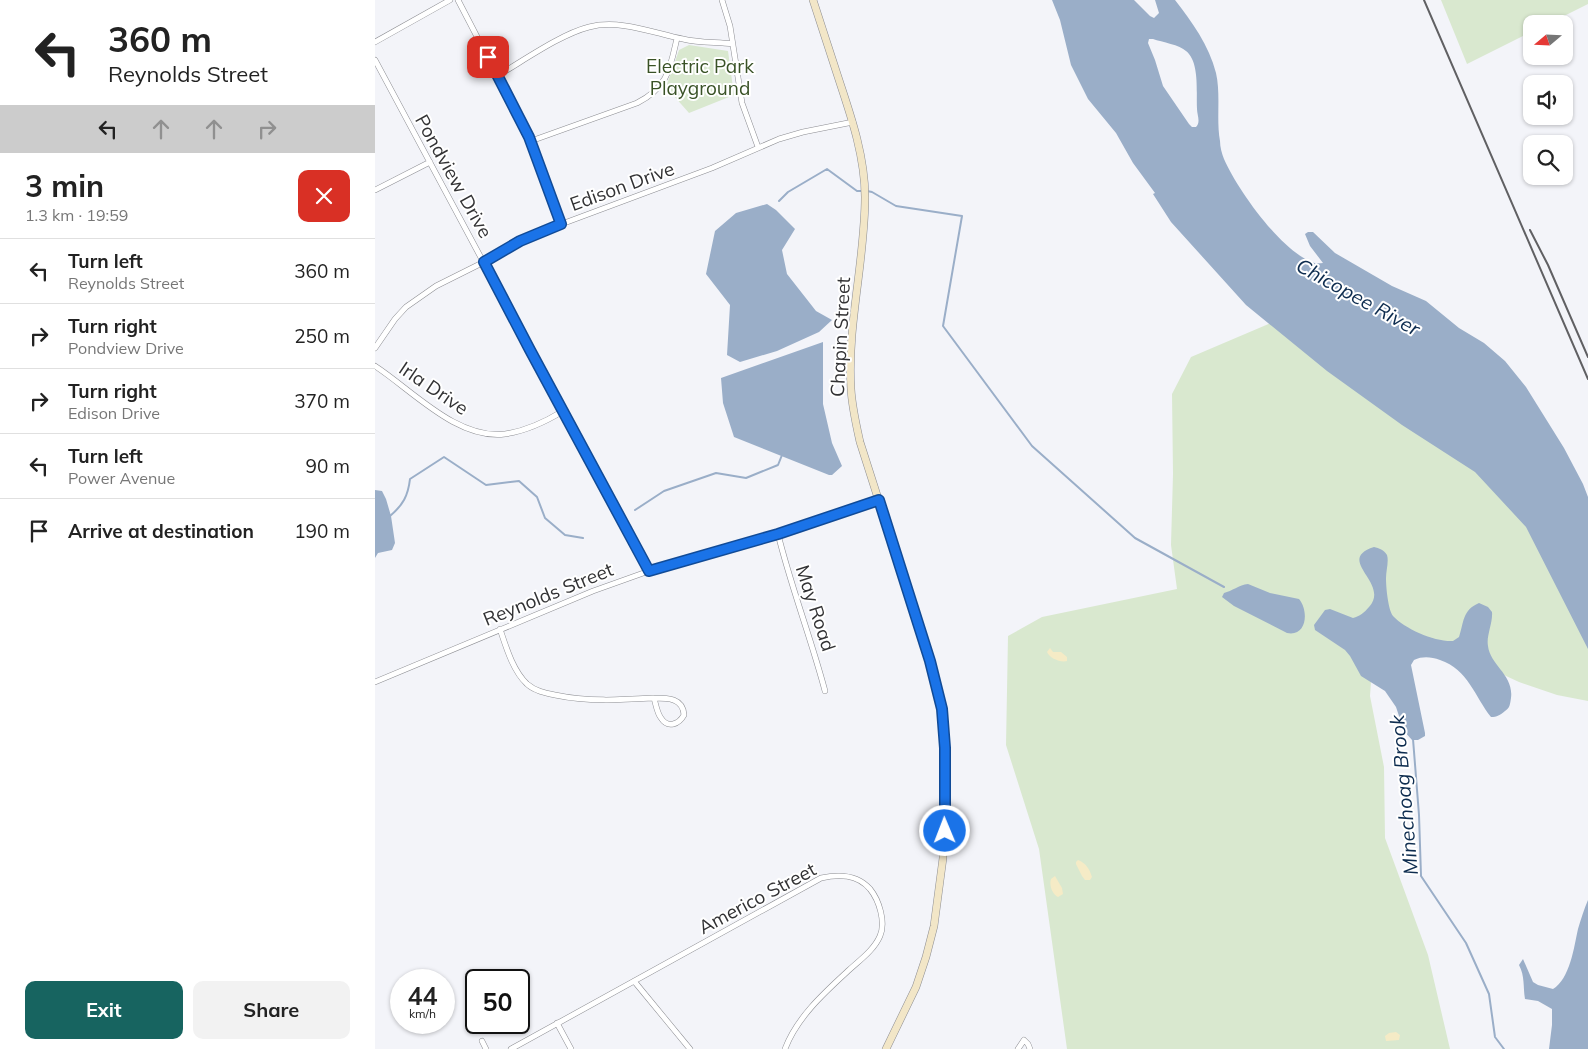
<!DOCTYPE html>
<meta charset="utf-8">
<style>
:root{--surface:#fff;--page:#f2f2f2;--text:#222;--muted:#767676;--line:#e0e0e0;--accent:#176460}
body{margin:0;font-family:Mulish,sans-serif;background:var(--page);color:var(--text);height:100vh;display:flex;flex-direction:column;font-size:19px;white-space:nowrap}
*{box-sizing:border-box;margin:0}
p{font-size:16px;color:var(--muted)}
.icon{flex:none;width:28px;height:28px;fill:none;stroke:currentColor;stroke-width:2;stroke-linecap:round;stroke-linejoin:round}
.map{position:relative;flex:1;overflow:hidden}
.details{display:flex;flex-direction:column;background:var(--surface);width:375px}
.details>*{flex:none}
.guide{background:#fff;color:var(--text);overflow:hidden}
.needle{width:32px;rotate:251deg}
.fabs{position:absolute;left:1148px;top:15px;display:grid;gap:10px}
.fabs a{display:grid;place-items:center;width:50px;height:50px;border-radius:10px;background:var(--surface);box-shadow:0 1px 4px #0004;font-size:25px}
.speed{position:absolute;left:15px;top:969px;display:flex;gap:10px;font-size:25px;font-weight:700;text-align:center}
.speed>*{display:grid;place-content:center;width:65px;height:65px;border-radius:50%;background:var(--surface);box-shadow:0 1px 4px #0004;line-height:1}
.speed small{font-size:12px;font-weight:400}
.speed .limit{border:2px solid #111;border-radius:8px;background:#fff;color:#111}
.pin{position:absolute;display:grid;place-items:center;width:42px;height:42px;color:#fff;margin:-21px;border-radius:10px;box-shadow:0 2px 8px #0006}
.me{position:absolute;width:55px;margin:-28px;rotate:359deg;stroke-linejoin:round;filter:drop-shadow(0 0 4px #0008)}
.turn{display:flex;align-items:center;gap:18px;height:105px;padding:0 25px;font-size:22px}
.turn .icon{width:65px;height:65px;stroke-width:2.5}
.turn b{display:block;font-size:35px;line-height:42px}
.lanes{display:flex;align-items:center;height:48px;padding:0 25px;background:#0003;justify-content:center;gap:25px;direction:ltr}
.lanes .off{opacity:.35}
.round{display:grid;place-items:center;flex:none;width:52px;height:52px;border-radius:10px;background:var(--page)}
.summary{display:flex;align-items:center;justify-content:space-between;height:85px;padding:0 25px}
h1{font-size:30px;font-weight:700;line-height:38px}
.primary-button{display:flex;gap:10px;margin-top:auto;padding:10px 25px}
.primary-button a{flex:1;height:58px;border-radius:10px;background:var(--accent);color:#fff;font-size:20px;font-weight:700;line-height:58px;text-align:center}
.primary-button a+a{background:var(--page);color:var(--text)}
ul{padding:0;list-style:none}
li{display:flex;align-items:center;gap:15px;height:65px;padding:0 25px;border-top:1px solid var(--line)}
li div{flex:1}
li b{display:block;font-size:19px}
li em{font-style:normal}
main{display:flex;flex:1;min-height:0}
.map>svg:first-child{display:block}
.green{fill:#d9e8cf}
.sand{fill:#f5ebc6}
.water{fill:#9aaec8;fill-rule:evenodd}
.lines{fill:none;stroke-linecap:round;stroke-linejoin:round}
.stream{stroke:#9aaec8;stroke-width:2}
.street-casing{stroke:#8c8d92;stroke-width:6}
.secondary-casing{stroke:#8c8d92;stroke-width:8}
.street{stroke:#fff;stroke-width:5}
.secondary{stroke:#f2e6c7;stroke-width:7}
.rail{stroke:#606063;stroke-width:2}
.route-casing{stroke:#114b97;stroke-width:12}
.route{stroke:#1a73e8;stroke-width:9}
.labels{text-anchor:middle;stroke-width:4;stroke-linejoin:round;paint-order:stroke}
.park-label{font-size:19px;fill:#395226;stroke:#fff}
.street-label{font-size:19px;fill:#323234;stroke:#fff}
.water-label{font-size:20px;font-style:italic;fill:#0d2c4f;stroke:#fff}
</style>
<main>
<section class="details">
<div class="guide">
<div class="turn"><svg class="icon" aria-label="left" viewBox="0 0 24 24"><path d="M17 20v-9H6M10 6l-5 5 5 5"/></svg><div><b>360 m</b>Reynolds Street</div></div>
<div class="lanes"><svg class="icon" aria-label="left" viewBox="0 0 24 24"><path d="M17 20v-9H6M10 6l-5 5 5 5"/></svg><svg class="icon off" aria-label="ahead" viewBox="0 0 24 24"><path d="M12 20V5M6 11l6-6 6 6"/></svg><svg class="icon off" aria-label="ahead" viewBox="0 0 24 24"><path d="M12 20V5M6 11l6-6 6 6"/></svg><svg class="icon off" aria-label="right" viewBox="0 0 24 24"><path d="M7 20v-9h11M14 6l5 5-5 5"/></svg></div>
</div>
<div class="summary"><div><h1>3 min</h1><p>1.3 km · 19:59</p></div><a class="round" style="background:#d93025;color:#fff"><svg class="icon" aria-label="close" viewBox="0 0 24 24"><path d="M6 6l12 12M18 6L6 18"/></svg></a></div>
<ul>
<li><svg class="icon" aria-label="left" viewBox="0 0 24 24"><path d="M17 20v-9H6M10 6l-5 5 5 5"/></svg><div><b>Turn left</b><p>Reynolds Street</p></div><em>360 m</em></li>
<li><svg class="icon" aria-label="right" viewBox="0 0 24 24"><path d="M7 20v-9h11M14 6l5 5-5 5"/></svg><div><b>Turn right</b><p>Pondview Drive</p></div><em>250 m</em></li>
<li><svg class="icon" aria-label="right" viewBox="0 0 24 24"><path d="M7 20v-9h11M14 6l5 5-5 5"/></svg><div><b>Turn right</b><p>Edison Drive</p></div><em>370 m</em></li>
<li><svg class="icon" aria-label="left" viewBox="0 0 24 24"><path d="M17 20v-9H6M10 6l-5 5 5 5"/></svg><div><b>Turn left</b><p>Power Avenue</p></div><em>90 m</em></li>
<li><svg class="icon" aria-label="arrive" viewBox="0 0 24 24"><path d="M6 21V4h12l-3 4 3 4H6"/></svg><div><b>Arrive at destination</b></div><em>190 m</em></li>
</ul>
<div class="primary-button"><a>Exit</a><a>Share</a></div>
</section>
<div class="map">
<svg width="1213" height="1049" viewBox="0 0 1213 1049">
<rect width="100%" height="100%" fill="#f3f4f9"/>
<path class="green" d="M1066 0H1213V4L1173 24H1156V32L1092 64Z
M314 45 353 51 359 95 314 113 291 87 304 50Z
M898 322 1138 495 1213 635V701L1182 695 1144 682 1075 650 998 653 995 696 1009 767 1010 838 1053 955 1075 1049H692L664 849 631 745 633 636 667 617 802 589 796 545 798 474 797 394 816 357Z"/>
<path class="sand" d="M675 648 678 652H686L692 657V661C686 663 674 658 672 652Z
M703 860C711 863 715 870 717 877L715 880H710L707 876 701 864V862Z
M680 876 687 888 688 894 683 897C677 894 674 885 676 879Z
M1021 1032 1025 1035 1024 1040 1011 1041 1010 1036 1014 1033Z"/>
<path class="water" d="M677 0H759L775 16 779 18 784 13 780 0H800C817 22 834 45 841 73 846 95 841 119 845 141 845 147 847 154 849 159 862 189 906 251 937 262 940 264 945 263 948 263L935 246 930 234 933 232H938L960 253 1017 286 1051 301 1084 328 1109 343 1130 361 1151 387 1189 448 1208 484 1213 497V649L1151 527 1100 472 1027 425 952 371 871 305 796 222 778 194 780 193 758 163 741 133 713 99 696 65 685 20ZM774 39H778C787 42 805 45 811 51 825 62 821 93 822 109 822 115 826 122 821 127H817L814 124 788 86 780 60 773 43Z
M392 204 401 210 420 229 407 250 412 274 441 311 457 320 444 332 402 351 365 362 352 355 355 305 331 274 340 231 361 213Z
M448 342V404L457 443 467 466 457 475H454L359 437 348 403 346 378Z
M0 490 7 491 11 499 16 516 20 543 17 550 3 553 0 558Z
M999 547C1004 548 1009 550 1012 555 1014 561 1011 571 1011 578 1011 587 1013 609 1018 616 1030 629 1060 642 1078 641L1084 637C1089 623 1087 610 1104 603L1113 607 1117 612C1118 623 1111 636 1113 646 1115 665 1139 675 1136 698 1135 704 1135 708 1130 711 1125 715 1122 717 1116 717 1100 697 1093 669 1065 660 1056 657 1048 656 1039 660L1036 665 1050 733V736L1043 740H1037L1029 731 1021 707 1010 691 986 676 975 656 970 650 940 630 939 625 950 610 955 609 978 618C985 616 989 613 994 607 1016 583 959 560 999 547Z
M873 584 895 593 924 599C934 611 932 637 912 633L859 606 847 597 849 593C857 591 864 585 873 584Z
M1213 900V1049H1174L1177 1025V1009L1163 1001 1150 999C1148 987 1150 976 1144 965L1148 959 1158 982 1163 985 1178 989C1195 979 1199 947 1203 929 1206 919 1209 909 1213 900Z"/>
<g class="lines">
<path class="stream" d="M492 191 497 192 521 206 587 216 568 326 657 446 760 538 849 587
M404 201 413 192 452 169 482 191H487
M260 510 289 491 341 473 371 478 403 465 407 455
M15 516C28 505 33 496 35 479L69 457 111 485 144 481 162 497 170 518 190 535 208 538
M1038 739 1044 815 1046 876 1091 943 1114 994 1120 1037 1129 1049"/>
<g class="street-casing">
<path id="street" d="M83 0 154 137 186 224
M347 0 355 26 367 103 383 147
M0 42 75 0
M0 60 274 571
M122 76C148 61 186 34 214 27 245 19 278 33 308 39 324 43 342 42 358 44
M156 141 262 103C293 87 295 69 302 38
M0 190 55 162
M0 348 20 319 31 307 61 286 109 262 145 241 184 225 337 168 404 139 428 132 478 122
M0 366C37 390 82 440 130 434 151 431 170 422 188 411
M403 534C416 587 436 638 450 691
M125 629C131 647 138 671 152 684 160 691 170 693 180 695 213 702 245 700 279 698 281 705 282 713 286 718 293 729 304 724 309 715 308 698 293 698 279 698
M0 682 218 591 274 571 403 534 504 500
M259 981 315 1049
M182 1023 196 1049
M107 1041 111 1049
M136 1049 446 878C464 874 482 874 495 889 504 900 511 922 505 936 499 950 485 960 474 970 450 992 422 1017 410 1049
M643 1049 649 1040 653 1044 655 1049"/>
</g>
<g class="secondary-casing">
<path id="secondary" d="M438 0C447 28 456 55 465 83 477 119 490 158 490 197 490 261 472 325 476 389 477 407 481 424 485 442L555 661 567 709 570 749 568 858 559 926 551 957 541 987 511 1049"/>
</g>
<use href="#street" class="street"/>
<use href="#secondary" class="secondary"/>
<path class="rail" d="M1049 0 1213 379
M1155 230 1173 265 1213 357"/>
</g>
<g class="lines">
<g class="route-casing">
<path id="route" d="M113 57 154 137 186 224 145 241 109 262 155 350 274 571 403 534 504 500 555 661 567 709 570 748V831"/>
</g>
<use href="#route" class="route"/>
</g>
<g class="labels">
<g class="park-label">
<text x="325" y="73">Electric Park<tspan x="325" dy="22">Playground</tspan></text>
</g>
<g class="street-label">
<text transform="translate(79 176) rotate(61)" y="7">Pondview Drive</text>
<text transform="translate(247 186) rotate(-20)" y="7">Edison Drive</text>
<text transform="translate(465 337) rotate(-87)" y="7">Chapin Street</text>
<text transform="translate(59 388) rotate(34)" y="7">Irla Drive</text>
<text transform="translate(173 594) rotate(-22)" y="7">Reynolds Street</text>
<text transform="translate(441 608) rotate(72)" y="7">May Road</text>
<text transform="translate(382 898) rotate(-28)" y="7">Americo Street</text>
</g>
<g class="water-label">
<text transform="translate(983 297) rotate(29)" y="7">Chicopee River</text>
<text transform="translate(1029 795) rotate(-95)" y="7">Minechoag Brook</text>
</g>
</g>
</svg>
<div class="fabs">
<a><svg class="needle" viewBox="-14 -14 28 28"><path d="M0-13l5 13h-10z" fill="#e53935"/><path d="M0 13l5-13h-10z" fill="#767676"/></svg></a>
<a><svg class="icon" aria-label="sound" viewBox="0 0 24 24"><path d="M4 9h4l5-4v14l-5-4H4zM17 9q2 3 0 6"/></svg></a>
<a><svg class="icon" aria-label="search" viewBox="0 0 24 24"><circle cx="10" cy="10" r="6"/><path d="M15 15l6 6"/></svg></a>
</div>
<div class="speed"><div>44<small>km/h</small></div><div class="limit">50</div></div>
<div class="pin" style="left:113px;top:57px;background:#d93025"><svg class="icon" aria-label="arrive" viewBox="0 0 24 24"><path d="M6 21V4h12l-3 4 3 4H6"/></svg></div>
<svg class="me" style="left:570px;top:831px" viewBox="-20 -20 40 40"><circle r="17" fill="#1a73e8" stroke="#fff" stroke-width="3"/><path d="M0-11L8 9 0 5-8 9z" fill="#fff"/></svg>
</div>
</main>
